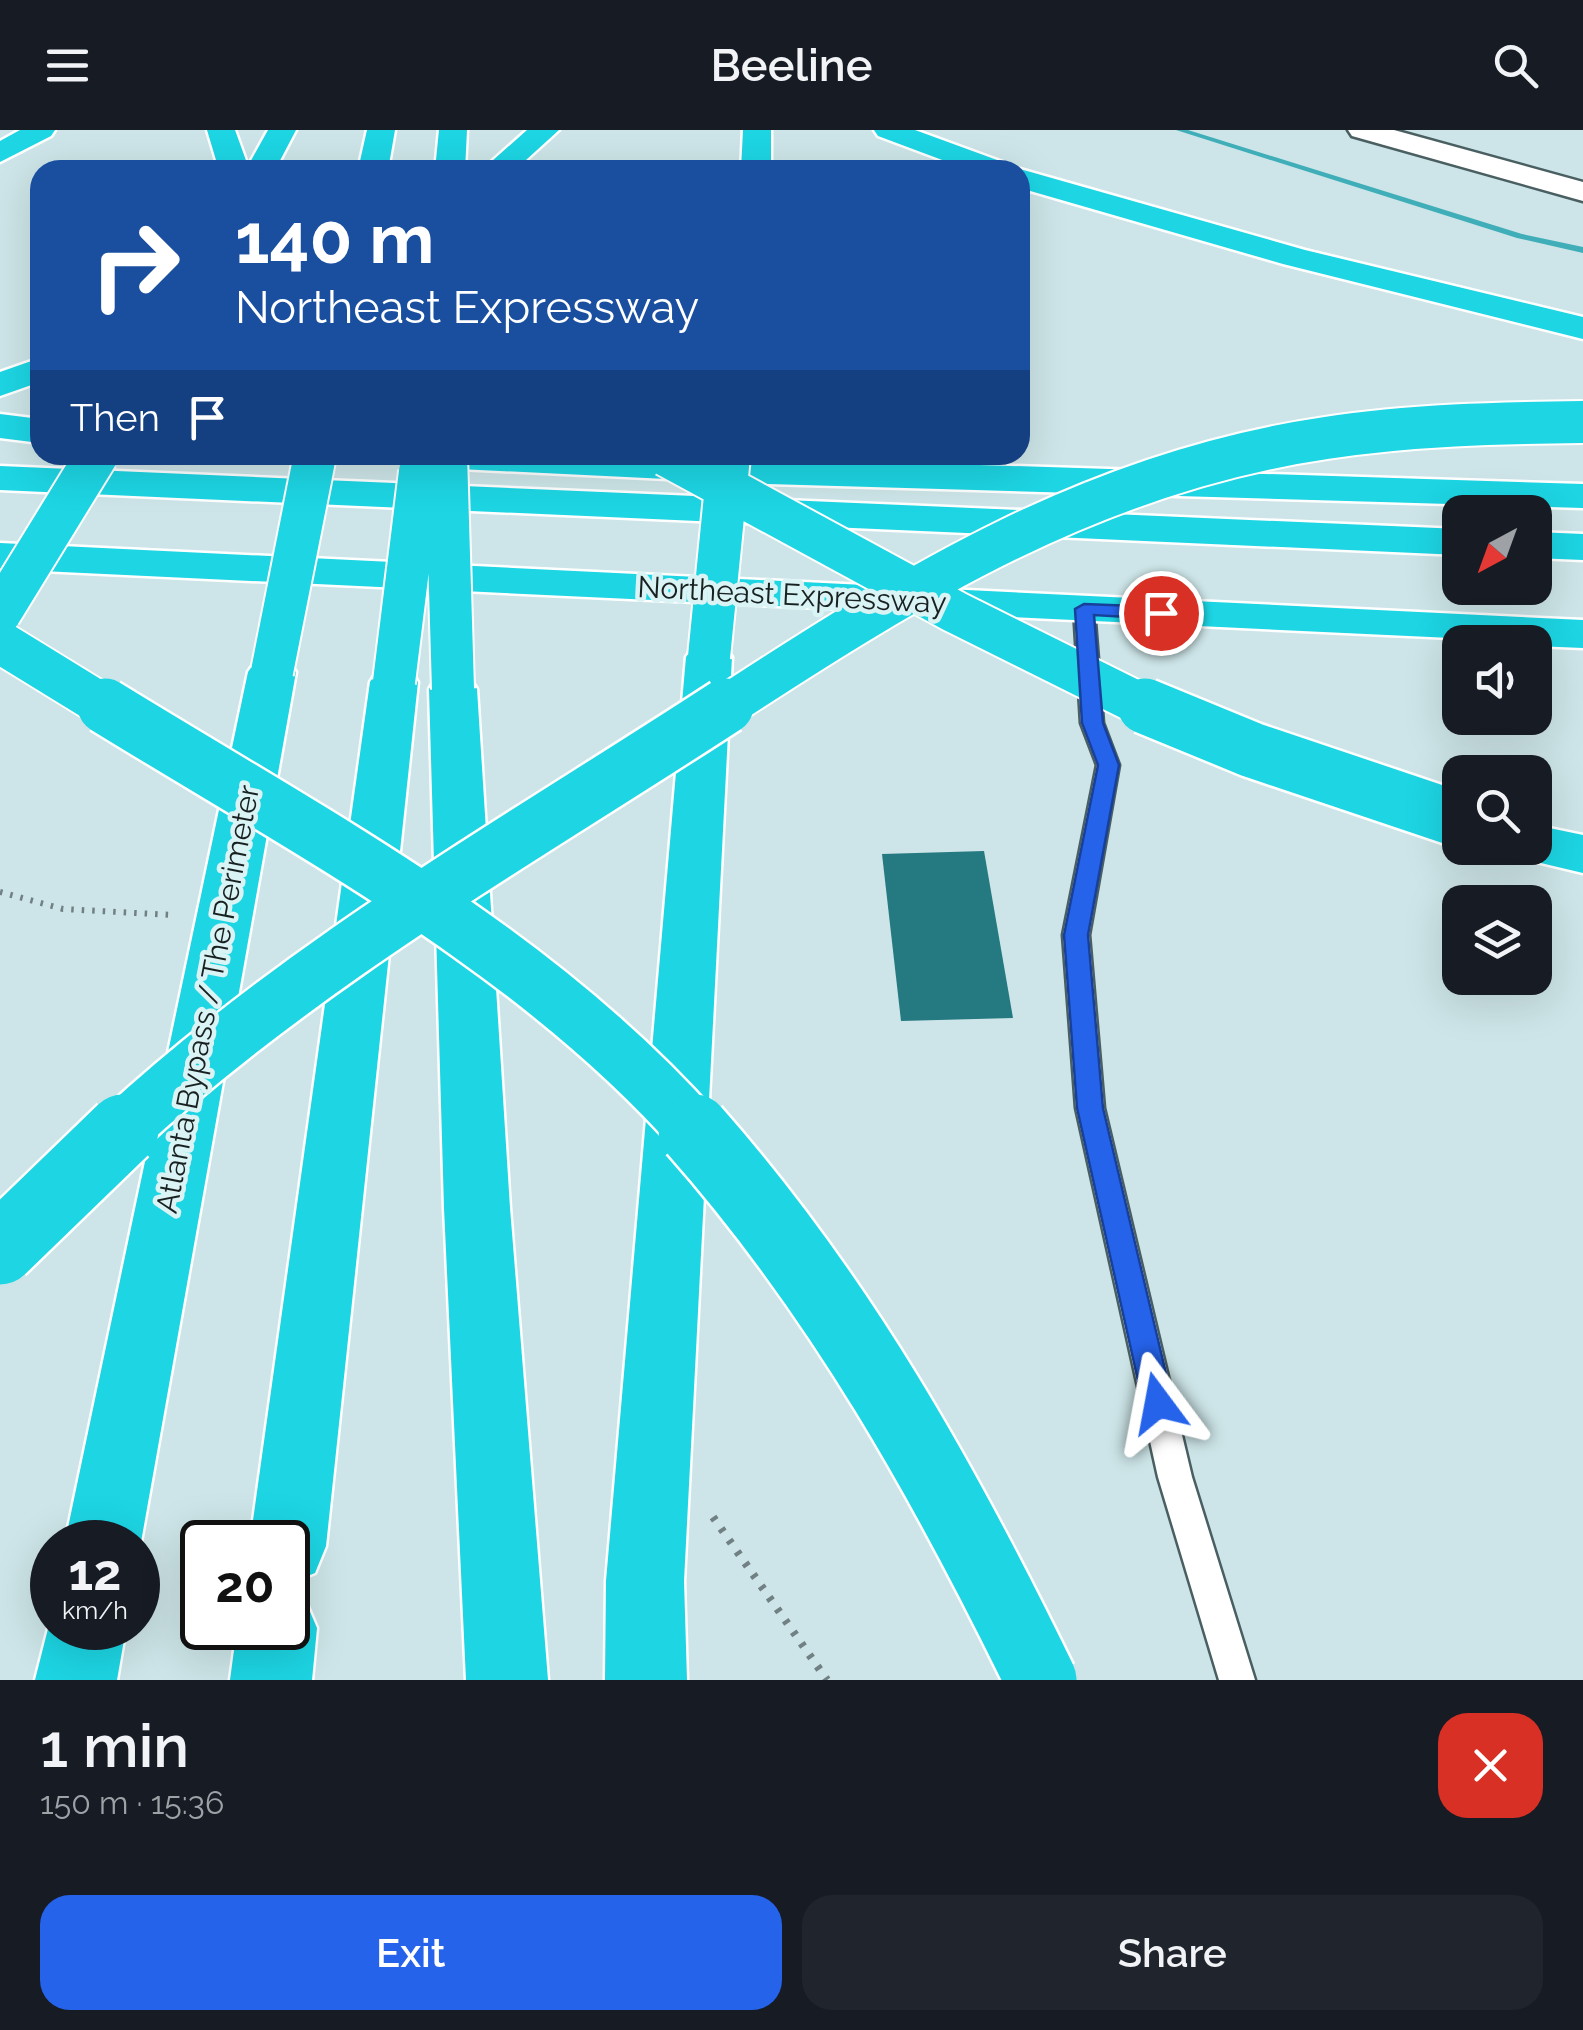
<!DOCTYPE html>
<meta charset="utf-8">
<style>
:root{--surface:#171b24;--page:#20242c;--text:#f1f3f6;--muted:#9ea1a6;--accent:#2563eb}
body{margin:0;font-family:Raleway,sans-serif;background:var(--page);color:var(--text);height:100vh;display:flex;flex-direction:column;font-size:38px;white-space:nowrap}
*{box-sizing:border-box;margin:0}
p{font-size:32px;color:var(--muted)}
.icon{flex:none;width:55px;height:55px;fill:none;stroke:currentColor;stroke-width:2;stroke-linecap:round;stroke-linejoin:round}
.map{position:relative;height:1550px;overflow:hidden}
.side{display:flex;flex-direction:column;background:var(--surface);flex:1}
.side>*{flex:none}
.guide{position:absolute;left:30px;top:30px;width:1000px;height:305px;border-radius:30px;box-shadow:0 10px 40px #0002;background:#1a4fa0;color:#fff;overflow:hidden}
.needle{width:65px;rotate:221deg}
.tools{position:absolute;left:1442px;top:365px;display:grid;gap:20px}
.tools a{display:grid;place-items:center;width:110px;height:110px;border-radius:20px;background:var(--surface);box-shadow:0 10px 40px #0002;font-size:50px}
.speed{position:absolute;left:30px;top:1390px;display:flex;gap:20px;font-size:50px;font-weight:700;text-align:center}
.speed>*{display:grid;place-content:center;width:130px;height:130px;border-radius:50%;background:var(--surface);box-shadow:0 10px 40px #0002;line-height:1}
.speed small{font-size:25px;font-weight:400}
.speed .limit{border:5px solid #111;border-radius:15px;background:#fff;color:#111}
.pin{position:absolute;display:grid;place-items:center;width:85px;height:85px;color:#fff;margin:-42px;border:5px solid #fff;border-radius:50%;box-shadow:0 2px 10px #0007}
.me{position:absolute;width:110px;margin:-55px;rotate:347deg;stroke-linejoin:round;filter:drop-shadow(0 0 8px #0008)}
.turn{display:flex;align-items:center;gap:35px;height:210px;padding:0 40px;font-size:45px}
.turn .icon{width:130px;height:130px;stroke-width:2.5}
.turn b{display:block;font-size:70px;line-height:85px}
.then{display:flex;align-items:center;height:95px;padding:0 40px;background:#0003;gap:20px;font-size:38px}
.round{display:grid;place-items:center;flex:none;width:105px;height:105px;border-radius:30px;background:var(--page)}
.summary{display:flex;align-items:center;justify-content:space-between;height:170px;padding:0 40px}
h1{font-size:60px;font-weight:600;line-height:75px}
.primary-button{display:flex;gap:20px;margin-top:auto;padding:20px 40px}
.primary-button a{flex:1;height:115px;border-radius:30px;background:var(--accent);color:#fff;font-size:40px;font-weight:600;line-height:115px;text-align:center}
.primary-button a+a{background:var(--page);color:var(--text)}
header{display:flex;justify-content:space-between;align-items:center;height:130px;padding:0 40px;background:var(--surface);font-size:45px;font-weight:600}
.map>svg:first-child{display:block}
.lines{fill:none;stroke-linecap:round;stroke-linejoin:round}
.stream{fill:#40aeb8;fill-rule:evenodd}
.building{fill:#257a82}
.service-casing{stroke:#4a5f61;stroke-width:5}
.tertiary-casing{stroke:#4a5f61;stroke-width:5}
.motorway-casing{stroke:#fff;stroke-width:5}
.path-far1{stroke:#718183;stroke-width:6;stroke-dasharray:2.5 8;stroke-linecap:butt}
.path{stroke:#718183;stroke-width:8;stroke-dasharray:4 10;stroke-linecap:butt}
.service{fill:#fff;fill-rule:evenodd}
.tertiary{fill:#fff;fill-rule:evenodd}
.motorway{fill:#1dd5e3;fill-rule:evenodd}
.motorway-bridge-far2-casing{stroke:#fff;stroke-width:46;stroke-linecap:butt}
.motorway-bridge-far1-casing{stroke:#fff;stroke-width:60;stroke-linecap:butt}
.motorway-bridge-casing{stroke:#fff;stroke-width:76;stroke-linecap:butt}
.motorway-bridge-far2{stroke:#1dd5e3;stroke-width:42}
.motorway-bridge-far1{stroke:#1dd5e3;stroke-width:55}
.motorway-bridge{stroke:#1dd5e3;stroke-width:71}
.route{fill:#2563eb;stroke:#184099;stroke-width:2.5}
.labels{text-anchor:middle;stroke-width:9;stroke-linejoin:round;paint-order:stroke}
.street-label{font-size:30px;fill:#182121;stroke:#daf3f5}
</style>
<header><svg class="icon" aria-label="menu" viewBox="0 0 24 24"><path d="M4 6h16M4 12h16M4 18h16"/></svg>Beeline<svg class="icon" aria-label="search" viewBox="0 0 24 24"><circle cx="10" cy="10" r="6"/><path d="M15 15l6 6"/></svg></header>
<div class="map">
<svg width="1583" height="1550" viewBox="0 0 1583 1550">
<rect width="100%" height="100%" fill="#cde5e8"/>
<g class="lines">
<path class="stream" d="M1176 0H1188L1522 104 1583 117V123L1517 108Z"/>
</g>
<path class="building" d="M984 721 1013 888 901 891 882 724Z"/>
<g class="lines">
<g class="service-casing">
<path id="service" d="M1084 473 1094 479 1103 593 1119 635 1089 805 1104 978 1192 1347 1255 1550H1219L1158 1347 1076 978 1063 805 1097 635 1081 593 1074 479Z"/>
</g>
<g class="tertiary-casing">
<path id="tertiary" d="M1348 0H1394L1583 52V71L1352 6Z"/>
</g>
<g class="motorway-casing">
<path id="motorway" d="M20 0H55L51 6 0 32V11Z
M207 0H235L248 36 268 0H296L275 40H219Z
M367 0H395L388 40H358Z
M439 0H467L465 40H435Z
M527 0H559L515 40H482Z
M743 0H771V40H741Z
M874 0H915L1008 34 1012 40H969L878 6Z
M1020 39 1305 120 1583 187V209L1283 134 1020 58V40H1016Z
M40 228V252L0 266V242Z
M0 284 40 289V313L0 308Z
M398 325H666L1583 354V378L768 354 418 337 404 333Z
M0 336 1460 399V425L0 360Z
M1535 402 1583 404V430L1535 428Z
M0 413 1583 490V518L1535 516V512L0 439Z
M709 513 725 517 732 527 684 1451 687 1550H605L606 1451 686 527 693 517Z
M272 527 289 532 296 542 141 1412 138 1421V1412H65L248 542 255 532Z
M394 537 411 541 418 552 326 1416 315 1443 288 1454V1412H250L370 552 377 541Z
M453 544 470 548 477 559 510 1078 548 1550H466L444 1078 429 559 436 548Z
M1535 695 1583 705V743L1516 727 1511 718H1535Z
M288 1463 305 1470 317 1498 312 1550H230L237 1498H288Z
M52 1483V1498H126L117 1550H35Z"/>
</g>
<path class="path-far1" d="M0 762 63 779 173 785"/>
<path class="path" d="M713 1387 827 1550"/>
<use href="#service" class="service"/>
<use href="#tertiary" class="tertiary"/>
<use href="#motorway" class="motorway"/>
<g class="motorway-bridge-far2-casing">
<path id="motorway-bridge-far2" d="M446 325 453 559
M666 325 955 482 1150 579
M0 483 97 325
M0 512 109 579
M709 527 729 326
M272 542 315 325
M394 552 420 342
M722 579C913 454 1095 342 1326 308 1411 295 1497 293 1583 292"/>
</g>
<g class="motorway-bridge-far1-casing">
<path id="motorway-bridge-far1" d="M105 576C311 703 534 819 696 1002
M1145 576 1252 620 1460 690
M120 1002C302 833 519 711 726 576"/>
</g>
<g class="motorway-bridge-casing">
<path id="motorway-bridge" d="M694 1000C840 1165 945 1353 1041 1550
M0 1119 123 1000"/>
</g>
<use href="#motorway-bridge-far2" class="motorway-bridge-far2"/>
<use href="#motorway-bridge-far1" class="motorway-bridge-far1"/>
<use href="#motorway-bridge" class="motorway-bridge"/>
</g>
<path class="route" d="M1084 474 1161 477 1171 483 1161 489 1094 485 1103 593 1119 635 1088 805 1103 978 1173 1273 1169 1283 1158 1287 1147 1283 1143 1273 1077 978 1064 805 1098 635 1082 593 1075 479Z"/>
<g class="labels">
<g class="street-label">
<text transform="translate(792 465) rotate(3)" y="10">Northeast Expressway</text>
<text transform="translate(208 869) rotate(-79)" y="10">Atlanta Bypass / The Perimeter</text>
</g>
</g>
</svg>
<div class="tools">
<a><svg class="needle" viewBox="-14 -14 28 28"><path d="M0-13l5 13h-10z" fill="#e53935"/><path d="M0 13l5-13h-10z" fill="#9ea1a6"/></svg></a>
<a><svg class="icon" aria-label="sound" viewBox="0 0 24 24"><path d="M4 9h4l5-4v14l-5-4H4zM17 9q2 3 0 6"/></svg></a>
<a><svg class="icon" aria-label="search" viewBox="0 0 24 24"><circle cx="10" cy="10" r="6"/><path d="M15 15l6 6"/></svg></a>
<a><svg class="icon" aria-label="layers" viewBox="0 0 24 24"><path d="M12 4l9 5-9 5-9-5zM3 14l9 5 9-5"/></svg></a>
</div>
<div class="speed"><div>12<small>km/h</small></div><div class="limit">20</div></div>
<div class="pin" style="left:1161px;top:483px;background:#d93025"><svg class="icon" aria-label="arrive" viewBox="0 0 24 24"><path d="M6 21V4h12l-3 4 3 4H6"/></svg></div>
<svg class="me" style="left:1158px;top:1273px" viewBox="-20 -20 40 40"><path d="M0-17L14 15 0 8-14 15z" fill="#2563eb" stroke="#fff" stroke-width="4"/></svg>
<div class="guide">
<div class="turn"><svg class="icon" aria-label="right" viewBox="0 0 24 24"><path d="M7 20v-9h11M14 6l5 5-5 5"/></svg><div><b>140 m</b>Northeast Expressway</div></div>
<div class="then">Then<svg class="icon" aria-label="arrive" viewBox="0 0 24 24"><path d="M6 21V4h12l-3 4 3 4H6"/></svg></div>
</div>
</div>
<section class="side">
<div class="summary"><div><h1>1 min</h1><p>150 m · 15:36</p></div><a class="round" style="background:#d93025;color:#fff"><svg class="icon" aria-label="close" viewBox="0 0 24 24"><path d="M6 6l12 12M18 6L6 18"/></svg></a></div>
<div class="primary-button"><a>Exit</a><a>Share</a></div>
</section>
